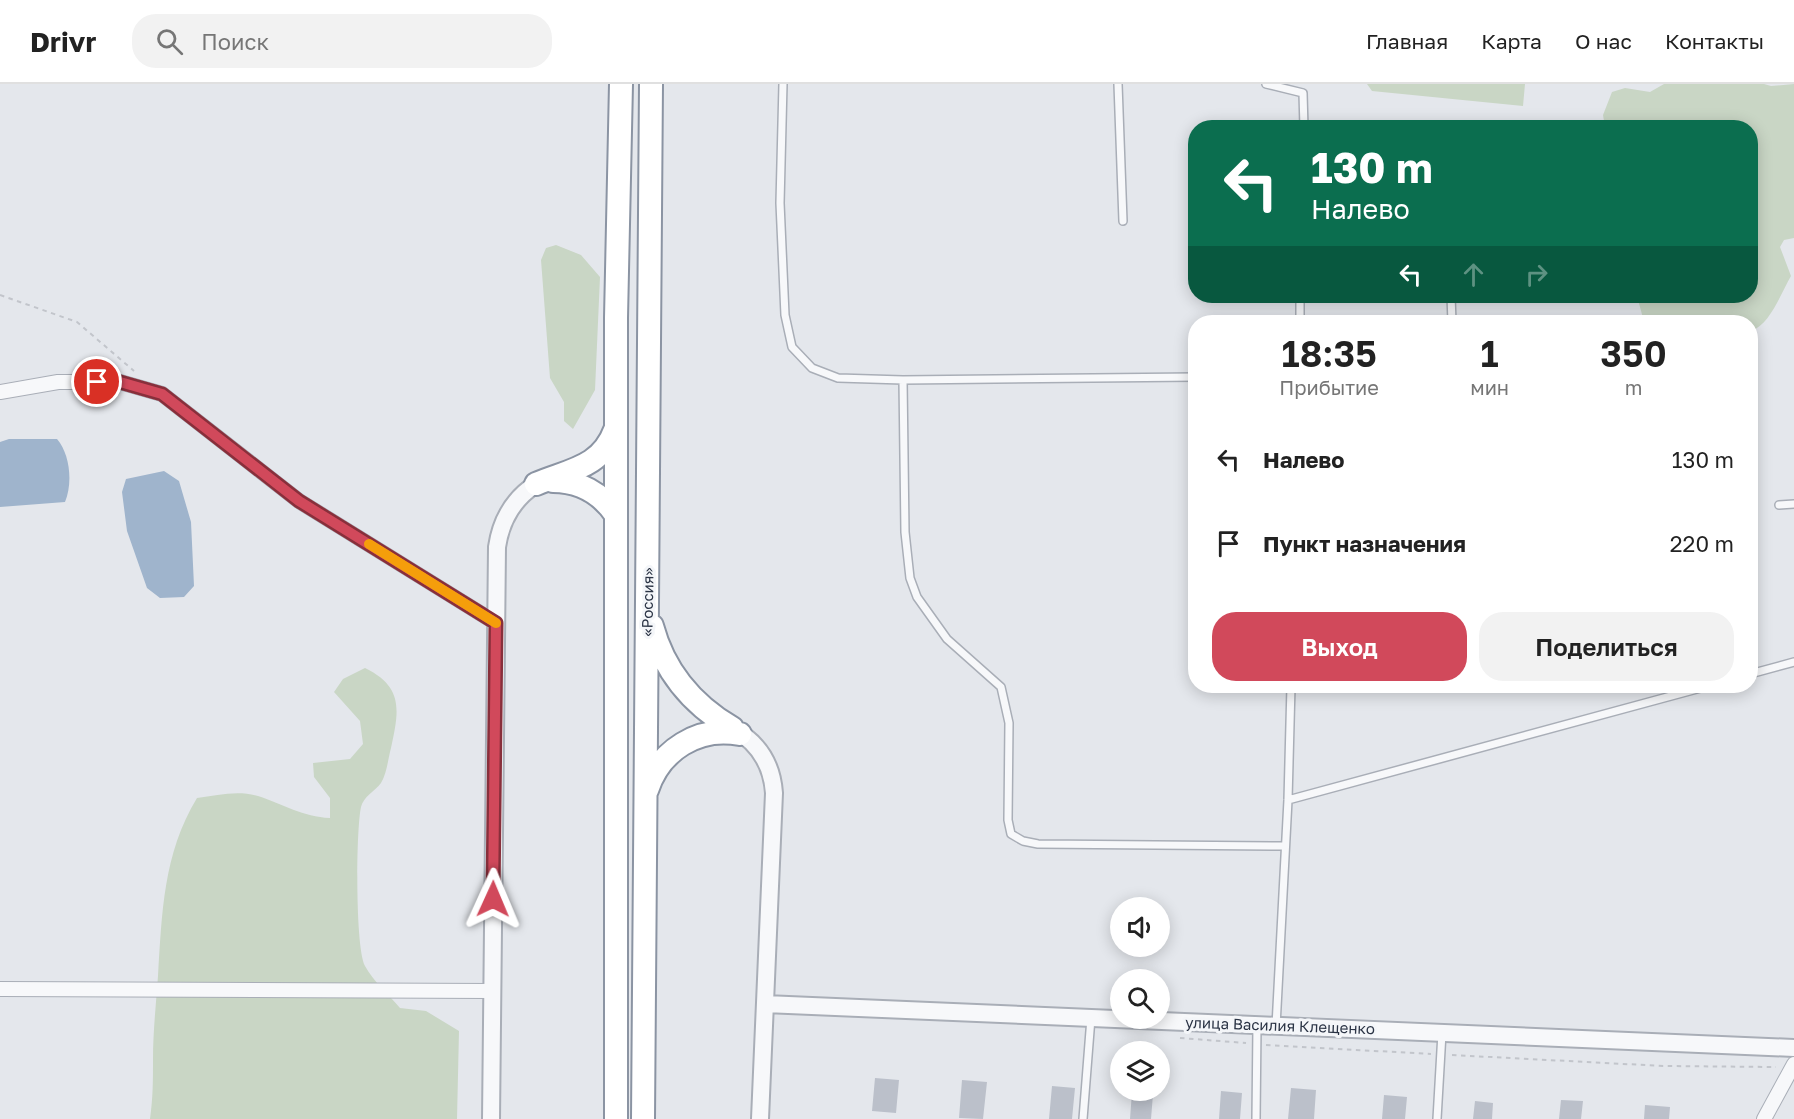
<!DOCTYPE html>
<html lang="ru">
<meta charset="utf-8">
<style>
:root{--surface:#fff;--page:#f2f2f2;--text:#222;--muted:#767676;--line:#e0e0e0;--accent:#d1495b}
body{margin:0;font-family:"Golos Text",sans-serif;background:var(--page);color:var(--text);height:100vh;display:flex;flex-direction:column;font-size:22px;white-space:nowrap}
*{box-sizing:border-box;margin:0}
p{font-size:20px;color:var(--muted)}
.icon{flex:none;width:33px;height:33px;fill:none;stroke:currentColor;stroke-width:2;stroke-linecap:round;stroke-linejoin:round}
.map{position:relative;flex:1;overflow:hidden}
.side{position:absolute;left:1188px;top:231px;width:570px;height:378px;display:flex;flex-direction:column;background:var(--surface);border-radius:24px;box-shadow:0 3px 15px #0003}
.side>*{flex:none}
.banner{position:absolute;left:1188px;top:36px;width:570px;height:183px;border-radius:24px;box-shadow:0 3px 15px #0003;background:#0b6e4f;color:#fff;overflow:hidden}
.fabs{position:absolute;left:1110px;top:813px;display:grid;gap:12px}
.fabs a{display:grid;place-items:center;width:60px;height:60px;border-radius:50%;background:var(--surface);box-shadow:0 3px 15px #0003;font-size:30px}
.pin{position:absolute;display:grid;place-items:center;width:51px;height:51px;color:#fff;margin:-26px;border:3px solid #fff;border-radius:50%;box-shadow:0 2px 6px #0007}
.me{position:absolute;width:66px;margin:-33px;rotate:1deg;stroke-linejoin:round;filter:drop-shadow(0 0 4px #0008)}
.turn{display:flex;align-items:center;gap:21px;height:126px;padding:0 24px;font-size:27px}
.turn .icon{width:78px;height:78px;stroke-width:2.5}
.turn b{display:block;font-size:42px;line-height:51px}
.lanes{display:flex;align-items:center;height:57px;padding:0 24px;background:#0003;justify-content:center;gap:30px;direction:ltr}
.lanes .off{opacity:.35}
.eta{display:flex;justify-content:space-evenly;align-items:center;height:102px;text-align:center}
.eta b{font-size:36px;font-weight:600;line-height:42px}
.cta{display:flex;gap:12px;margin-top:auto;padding:12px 24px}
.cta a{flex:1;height:69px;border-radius:24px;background:var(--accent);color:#fff;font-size:24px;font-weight:600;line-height:69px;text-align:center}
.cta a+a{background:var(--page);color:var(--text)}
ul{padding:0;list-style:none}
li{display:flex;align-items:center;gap:18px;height:84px;padding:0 24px}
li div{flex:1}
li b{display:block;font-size:22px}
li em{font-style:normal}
header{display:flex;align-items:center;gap:36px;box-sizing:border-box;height:84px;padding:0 30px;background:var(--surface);border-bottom:2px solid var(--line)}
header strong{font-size:28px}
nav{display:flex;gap:33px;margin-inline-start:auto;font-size:21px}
.search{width:420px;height:54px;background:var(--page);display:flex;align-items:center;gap:15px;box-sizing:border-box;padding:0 21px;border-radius:24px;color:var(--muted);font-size:22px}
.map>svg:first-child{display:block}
.green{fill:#c9d6c5}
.water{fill:#9fb4cc}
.building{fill:#bbc0ca}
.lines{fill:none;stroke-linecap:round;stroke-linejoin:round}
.service-casing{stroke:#a9aeb7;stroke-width:10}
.minor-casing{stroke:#a9aeb7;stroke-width:16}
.tertiary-casing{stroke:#a9aeb7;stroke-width:20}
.trunk-casing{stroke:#8b94a3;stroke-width:26}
.path{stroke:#c2c5cb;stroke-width:2;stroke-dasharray:4.5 4.5;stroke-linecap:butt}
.service{stroke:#f7f8fa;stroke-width:7}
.minor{stroke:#f7f8fa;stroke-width:14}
.tertiary{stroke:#f7f8fa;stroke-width:16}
.trunk{stroke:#fff;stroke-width:22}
.route-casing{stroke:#882f3b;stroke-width:15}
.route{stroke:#d1495b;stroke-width:10}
.slow{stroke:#f59e0b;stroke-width:10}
.labels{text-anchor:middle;stroke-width:6;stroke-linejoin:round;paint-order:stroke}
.street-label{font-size:15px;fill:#2b3445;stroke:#f4f6f9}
</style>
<header>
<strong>Drivr</strong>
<div class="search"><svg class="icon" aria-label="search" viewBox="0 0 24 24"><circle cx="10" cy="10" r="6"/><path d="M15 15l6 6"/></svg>Поиск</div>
<nav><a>Главная</a><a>Карта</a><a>О нас</a><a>Контакты</a></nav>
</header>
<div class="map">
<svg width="1794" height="1035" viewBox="0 0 1794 1035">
<rect width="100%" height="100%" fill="#e4e7ec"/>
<path class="green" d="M1367 0H1525L1523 22 1372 7Z
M1664 0H1764L1771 2 1794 0V154L1784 156 1780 163 1791 192C1781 209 1770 241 1751 247L1750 238H1644L1637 212H1750V44L1605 43 1603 31 1612 8 1625 4 1650 8Z
M556 161 581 171 600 193 595 306 573 345 564 337V318L550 294 541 176 546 164Z
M365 584C404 603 399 627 391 664 388 675 387 689 381 699 375 707 363 713 361 723 356 746 355 863 365 882 373 897 389 911 400 924L426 927 459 947 457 1035H150C153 1014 153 997 153 975 153 948 156 920 158 892 162 829 163 770 197 714 218 711 238 706 258 712 283 720 303 733 330 734V714L314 693 313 679 350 675 363 660 360 637 334 608 343 595Z"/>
<path class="water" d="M9 355H57C70 370 73 399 65 418L0 423V358Z
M164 387 179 397 191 438 194 502 184 513 160 514 147 504 127 447 122 408 126 395Z"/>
<path class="building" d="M875 994 899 996 896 1029 872 1027Z
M962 996 987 998 983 1035 959 1034Z
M1052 1002 1075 1004 1072 1035H1049Z
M1291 1004 1316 1006 1314 1035H1288Z
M1221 1007 1242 1009 1240 1035H1219Z
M1132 1008 1153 1010 1151 1035H1130Z
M1384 1011 1407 1013 1405 1035H1382Z
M1561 1016 1583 1017 1581 1035H1559Z
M1475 1017 1493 1019 1492 1035H1473Z
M1645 1021 1670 1023 1669 1035H1644Z"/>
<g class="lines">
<g class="service-casing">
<path id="service" d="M783 0 780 119 785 231 792 263 812 284 838 294 903 296
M1118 0 1123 137
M1266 0 1303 9 1304 44
M1451 212 1452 238
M1300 238V212
M1196 293 903 296 905 448 910 494 917 513 947 555 1001 603 1009 639 1008 736 1011 750 1023 757 1038 760 1285 762
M1779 421 1794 420
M1750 590 1794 578
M1288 716 1708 602
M1276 942 1288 716 1291 602
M1083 1035 1091 934
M1256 1035 1257 942
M1437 1035 1442 949"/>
</g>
<g class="minor-casing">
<path id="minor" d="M0 308 58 298H120L162 310 299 417 496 539
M0 905 492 907
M1764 1035 1794 980"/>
</g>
<g class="tertiary-casing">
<path id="tertiary" d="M732 644C758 658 772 680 774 709L760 1035
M765 920 1794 964
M491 1035 497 463C501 436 513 415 536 400"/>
</g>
<g class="trunk-casing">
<path id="trunk" d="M553 397C579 397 601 409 616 431
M536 400C569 386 601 384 615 346
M652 542C664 587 693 621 732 644
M647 706C660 666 698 642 740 650
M616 1035V234L621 0
M643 1035 651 0"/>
</g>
<path class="path" d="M0 211 77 238 134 287
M1180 954 1246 959
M1266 961 1431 970
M1452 971 1663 982 1776 983"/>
<use href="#service" class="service"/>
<use href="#minor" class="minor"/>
<use href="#tertiary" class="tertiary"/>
<use href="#trunk" class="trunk"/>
</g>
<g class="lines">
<g class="route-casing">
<path id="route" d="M97 298H120L162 310 299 417 496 539 493 815"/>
</g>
<use href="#route" class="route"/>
<path class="slow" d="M369 460 496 539"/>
</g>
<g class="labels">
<g class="street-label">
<text transform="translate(648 518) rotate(-89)" y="5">«Россия»</text>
<text transform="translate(1280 942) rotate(2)" y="5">улица Василия Клещенко</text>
</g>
</g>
</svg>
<div class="fabs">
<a><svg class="icon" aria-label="sound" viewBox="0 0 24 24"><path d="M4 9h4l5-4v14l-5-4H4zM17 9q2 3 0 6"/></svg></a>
<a><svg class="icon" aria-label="search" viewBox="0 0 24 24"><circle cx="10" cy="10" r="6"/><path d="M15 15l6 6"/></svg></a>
<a><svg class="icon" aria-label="layers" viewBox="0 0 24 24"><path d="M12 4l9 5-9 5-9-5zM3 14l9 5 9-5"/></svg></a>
</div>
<div class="pin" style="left:97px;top:298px;background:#d93025"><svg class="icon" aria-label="arrive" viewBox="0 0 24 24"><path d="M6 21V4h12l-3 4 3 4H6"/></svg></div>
<svg class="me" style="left:493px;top:815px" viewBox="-20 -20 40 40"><path d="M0-17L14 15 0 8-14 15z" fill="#d1495b" stroke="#fff" stroke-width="4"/></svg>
<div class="banner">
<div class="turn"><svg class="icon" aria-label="left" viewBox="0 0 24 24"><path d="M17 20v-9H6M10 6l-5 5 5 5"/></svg><div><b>130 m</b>Налево</div></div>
<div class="lanes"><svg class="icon" aria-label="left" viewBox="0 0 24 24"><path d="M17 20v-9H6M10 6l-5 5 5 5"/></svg><svg class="icon off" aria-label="ahead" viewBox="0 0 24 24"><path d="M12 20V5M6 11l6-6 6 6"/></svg><svg class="icon off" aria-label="right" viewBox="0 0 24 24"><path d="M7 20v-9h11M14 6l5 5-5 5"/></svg></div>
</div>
<section class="side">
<div class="eta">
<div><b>18:35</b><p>Прибытие</p></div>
<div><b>1</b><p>мин</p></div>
<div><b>350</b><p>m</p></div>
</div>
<ul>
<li><svg class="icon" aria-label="left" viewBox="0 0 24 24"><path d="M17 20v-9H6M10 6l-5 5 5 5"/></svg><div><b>Налево</b></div><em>130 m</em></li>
<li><svg class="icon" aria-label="arrive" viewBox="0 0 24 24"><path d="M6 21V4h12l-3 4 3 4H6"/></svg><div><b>Пункт назначения</b></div><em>220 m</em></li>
</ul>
<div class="cta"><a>Выход</a><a>Поделиться</a></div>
</section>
</div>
